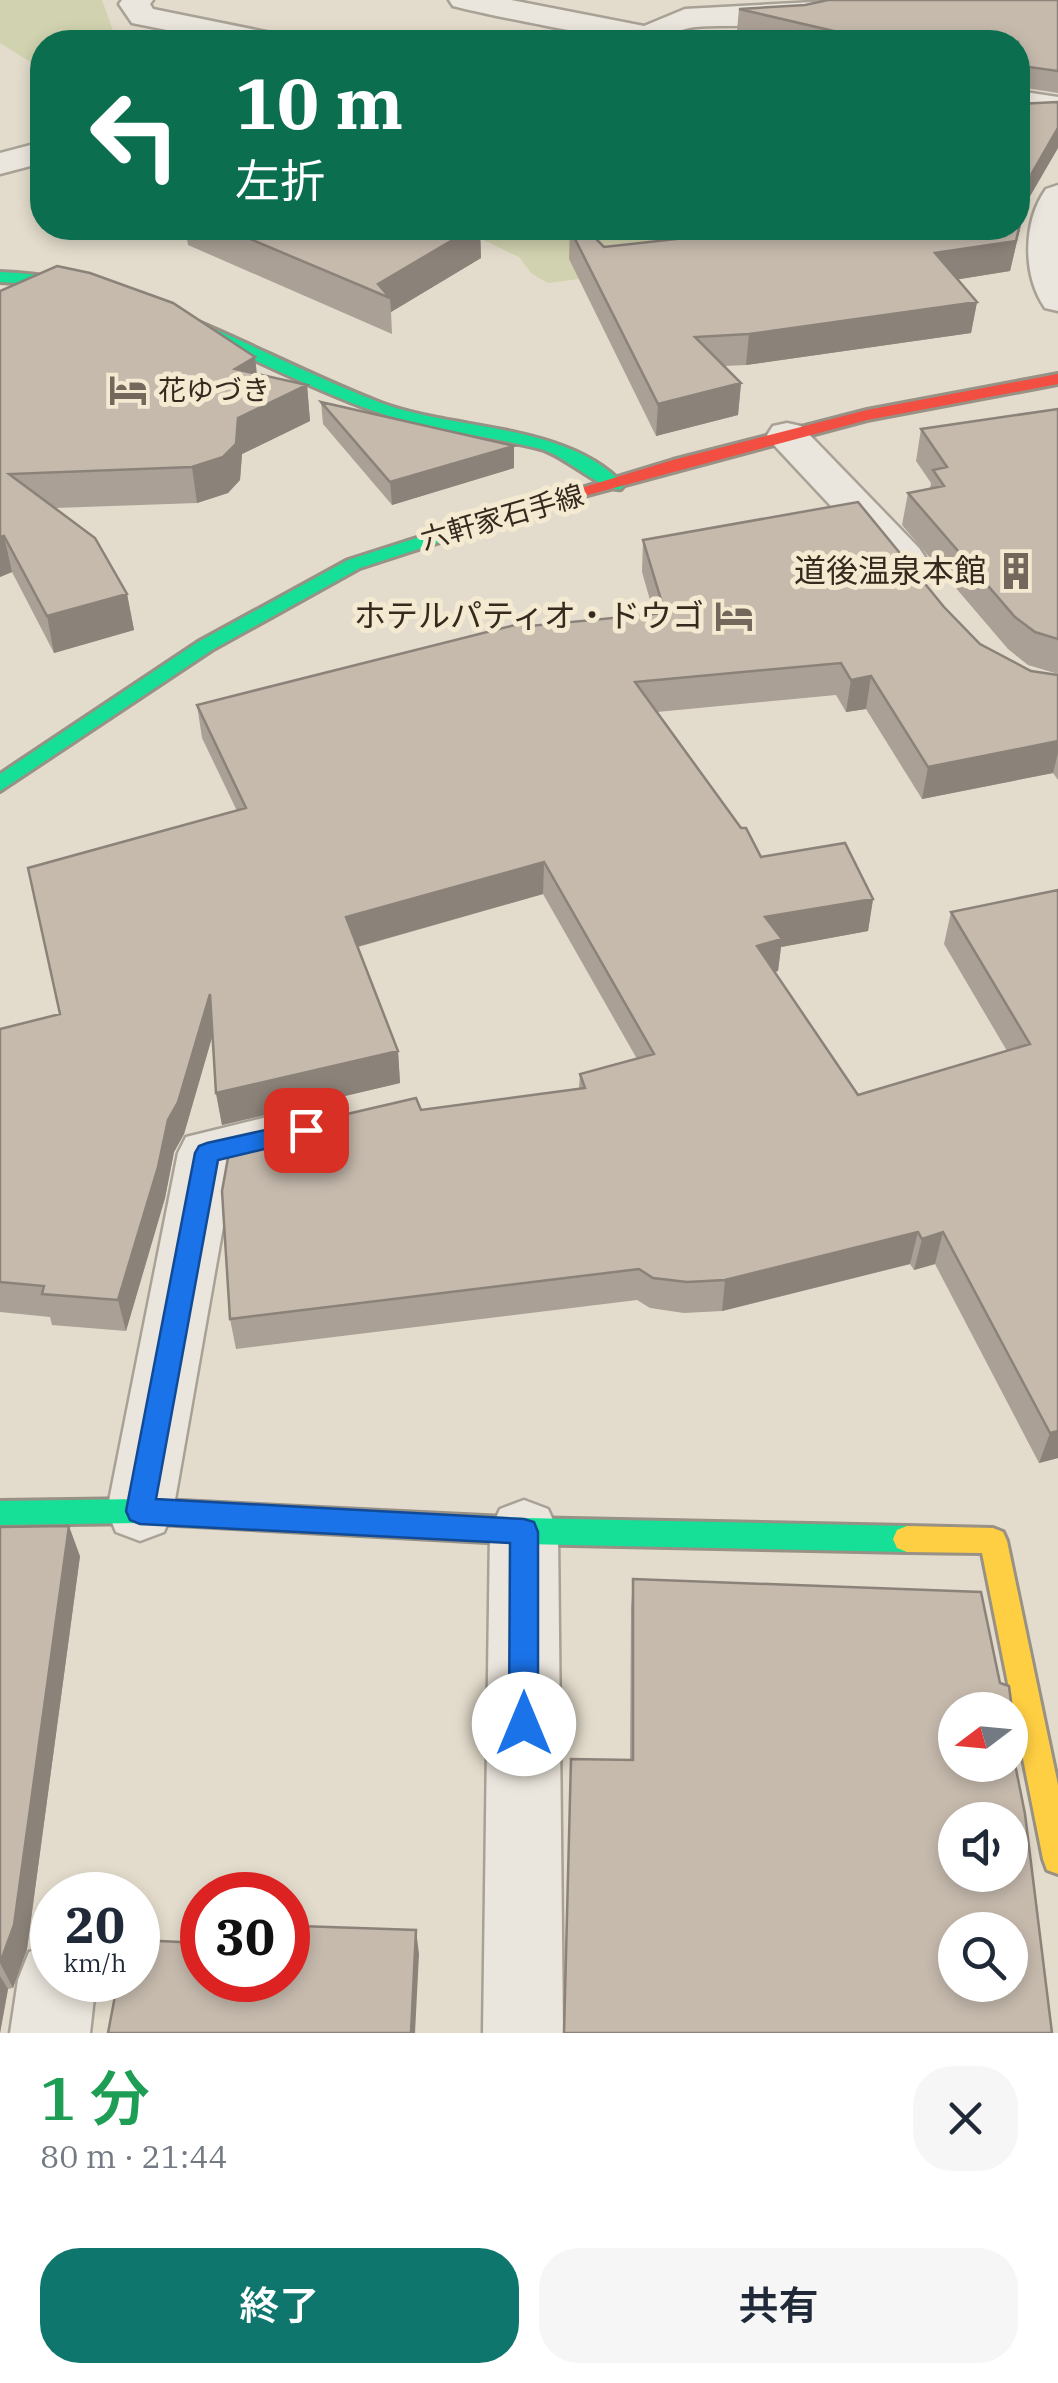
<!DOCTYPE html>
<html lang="ja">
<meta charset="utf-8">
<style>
:root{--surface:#fff;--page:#f6f6f7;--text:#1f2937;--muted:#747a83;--accent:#0f766e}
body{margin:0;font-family:"IBM Plex Serif","Noto Sans JP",serif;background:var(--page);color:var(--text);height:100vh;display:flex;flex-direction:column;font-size:38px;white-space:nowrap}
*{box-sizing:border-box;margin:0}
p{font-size:32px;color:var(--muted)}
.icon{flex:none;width:55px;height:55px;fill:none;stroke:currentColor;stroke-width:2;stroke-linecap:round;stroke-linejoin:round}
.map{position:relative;height:2033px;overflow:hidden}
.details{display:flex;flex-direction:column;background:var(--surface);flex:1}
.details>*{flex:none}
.banner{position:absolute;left:30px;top:30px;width:1000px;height:210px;border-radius:40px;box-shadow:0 5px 15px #0003;background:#0b6e4f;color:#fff;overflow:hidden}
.needle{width:65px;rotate:254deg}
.tools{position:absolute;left:938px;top:1692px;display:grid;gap:20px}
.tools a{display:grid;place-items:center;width:90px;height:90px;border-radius:50%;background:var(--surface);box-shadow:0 5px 15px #0003;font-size:50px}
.speed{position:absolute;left:30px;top:1872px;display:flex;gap:20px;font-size:50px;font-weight:700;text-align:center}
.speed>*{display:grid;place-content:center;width:130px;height:130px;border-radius:50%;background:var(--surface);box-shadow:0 5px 15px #0003;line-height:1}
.speed small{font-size:25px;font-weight:400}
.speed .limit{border:15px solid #d22;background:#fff;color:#111}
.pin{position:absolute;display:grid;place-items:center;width:85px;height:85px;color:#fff;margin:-42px;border-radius:20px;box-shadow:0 5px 15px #0006}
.me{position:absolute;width:110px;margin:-55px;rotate:0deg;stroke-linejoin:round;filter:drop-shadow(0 0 8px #0008)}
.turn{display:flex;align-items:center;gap:35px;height:210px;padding:0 40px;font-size:45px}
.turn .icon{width:130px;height:130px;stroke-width:2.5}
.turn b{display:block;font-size:70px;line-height:85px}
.round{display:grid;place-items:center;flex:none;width:105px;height:105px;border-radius:40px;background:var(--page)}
.head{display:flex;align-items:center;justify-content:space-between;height:170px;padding:0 40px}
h1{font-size:60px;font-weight:600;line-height:75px;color:#1e9e55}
.cta{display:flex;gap:20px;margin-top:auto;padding:20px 40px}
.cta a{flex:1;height:115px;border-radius:40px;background:var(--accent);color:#fff;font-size:40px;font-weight:600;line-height:115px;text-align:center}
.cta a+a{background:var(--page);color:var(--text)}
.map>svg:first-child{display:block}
.green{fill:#d1d2af}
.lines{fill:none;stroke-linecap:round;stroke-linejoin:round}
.street-casing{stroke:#a8a195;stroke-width:5}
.fast-casing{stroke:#989185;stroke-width:6}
.slow-casing{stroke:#989185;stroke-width:6}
.jam-casing{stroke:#989185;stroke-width:6}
.street{fill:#ebe6dd;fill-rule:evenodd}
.fast{fill:#16e098;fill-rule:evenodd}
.slow{fill:#ffcf43;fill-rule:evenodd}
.jam{fill:#f24e42;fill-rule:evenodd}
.wall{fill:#aaa095}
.shaded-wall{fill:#8b8279}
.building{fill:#c6baad;stroke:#8b8279;stroke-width:2.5;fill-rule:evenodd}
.route{fill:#1a73e8;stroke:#114b97;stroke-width:2.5}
.labels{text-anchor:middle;stroke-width:10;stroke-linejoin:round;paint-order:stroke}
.far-poi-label{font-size:28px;fill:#362a1e;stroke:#f4ead2;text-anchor:start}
.far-street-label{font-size:28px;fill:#362a1e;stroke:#f4ead2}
.poi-label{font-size:32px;fill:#362a1e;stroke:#f4ead2;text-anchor:end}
</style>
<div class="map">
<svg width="1058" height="2033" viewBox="0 0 1058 2033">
<rect width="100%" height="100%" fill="#e3dccc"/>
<path class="green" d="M0 0H102L114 33 159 42H42V64L32 63 0 43Z
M458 228H692L690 265 548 283 532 274 519 257Z"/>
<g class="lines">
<g class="street-casing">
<path id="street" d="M122 0H153L150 4 153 9 281 35 286 42H227L132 23 119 4Z
M449 0H511L644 26 685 9 851 0C828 34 734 23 696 27 670 29 653 50 623 42 574 30 508 20 453 6Z
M1018 91 1058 97V117L1018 111Z
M42 142V163L0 174V153Z
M1058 185V311L1045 308C1022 275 1023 221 1046 189Z
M787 423 801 426 919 548 925 557 919 566 903 570 887 566 773 444 767 435 773 426Z
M300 1109 320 1116 329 1132 320 1148 233 1170 173 1511 164 1532 140 1541 116 1532 107 1511 178 1153 186 1137Z
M524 1500 548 1509 558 1531 563 2033H483L490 1531 500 1509Z
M52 1943V1980H96L90 2033H10L18 1980 29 1952Z"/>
</g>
<g class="fast-casing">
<path id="fast" d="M0 272C143 278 252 353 381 403 456 431 567 423 624 485L621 489C603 492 564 455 541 449 485 435 426 430 371 410 243 364 141 287 0 282Z
M554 494 560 495V503L360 568 212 650 0 791V774L198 642 348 560Z
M140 1499 524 1518 907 1526 917 1530 921 1539 917 1548 907 1552 524 1544 140 1523 0 1525V1501Z"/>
</g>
<g class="slow-casing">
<path id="slow" d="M907 1526 993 1528 1003 1532 1007 1541 1058 1785V1874L1047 1870 1043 1859 982 1553 907 1552 897 1548 893 1539 897 1530Z"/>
</g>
<g class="jam-casing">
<path id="jam" d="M1058 374V384L867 420 554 504 545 499 673 460 867 410Z"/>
</g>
<use href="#street" class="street"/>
<use href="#fast" class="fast"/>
<use href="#slow" class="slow"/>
<use href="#jam" class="jam"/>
</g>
<path class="wall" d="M1058 0V93L1019 87 1018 89V42H791L737 30 739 9Z
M1058 102V148L1026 203 1010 271 958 279 977 302 971 333 746 365 724 366 741 383 738 415 656 436 569 259 570 229 604 247 738 232 737 228H1018Z
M185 228H480L481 258 391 312 392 334 188 245Z
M0 291 257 374 307 385 310 421 242 454 240 480 228 493 197 503 55 508 127 594 134 630 54 653 12 572 0 577Z
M321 402 514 468 392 505 323 424Z
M1058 409V674L1028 665 1008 649 902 525 908 493 930 489 931 483 916 461 921 429Z
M643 540 944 607 980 644 1031 671 1058 675V780L1053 773 922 799 866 709 846 712 836 695 657 712 761 857 873 899 868 931 781 947 778 971 774 972 858 1095 1007 1051 944 944 951 912 1058 890V1458L1039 1463 935 1264 914 1270 910 1264 722 1311 684 1313 650 1308 637 1300 236 1349 230 1319 421 1110 579 1088 580 1074 637 1059 543 894 358 947 398 1051 400 1083 222 1125 216 1093 212 1037 184 1134 174 1152 165 1198 126 1331 52 1325 50 1317 0 1312V1029L60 1014 237 811 202 738 197 705 530 626 654 614 642 572Z
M0 1527 80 1556 27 1949 13 1988 8 1989 0 2033Z
M633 1579 1011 1743 630 1760 631 1608Z"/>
<path class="shaded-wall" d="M1022 66 1019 87 1018 89V75Z
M1058 128V148L1026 203 1010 271 930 284 935 253 1032 173Z
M473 228H480L481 258 391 312 390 298 378 284Z
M977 302 971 333 746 365 749 334Z
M255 357 259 392 235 369Z
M741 383 738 415 656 436 658 404Z
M307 385 310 421 242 454 240 480 228 493 197 503 192 467 238 418Z
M514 446V468L392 505 390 482Z
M4 536 12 572 0 577V537Z
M127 594 134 630 54 653 47 616Z
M871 676 866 709 846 712 851 680Z
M1058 741V753L1053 773 922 799 928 767Z
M544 862 543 894 349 949 346 917Z
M873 899 868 931 781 947 778 971 753 979 757 946 765 917Z
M210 994 215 1027 184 1134 174 1152 165 1198 126 1331 118 1300 168 1120Z
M398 1051 400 1083 222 1125 216 1093Z
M918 1232 910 1264 722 1311 725 1280Z
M943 1232 935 1264 914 1270 922 1239Z
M1058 1431V1458L1039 1463 1050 1433Z
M69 1526 80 1556 27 1949 13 1988 0 1963Z
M416 1930 419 1954 415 2033H411Z
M0 1976 8 1989 0 2033Z"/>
<path class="building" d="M828 0H1058V71L1022 66 1018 75V42H881L739 9 805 5Z
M1058 102V128L1032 173 1016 241 935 253 977 302 749 334 695 337 741 383 658 404 570 229 585 228 604 247 749 231 748 228H1018V104Z
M224 228H473L378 284 390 298Z
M57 266 90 273 173 303 255 357 235 369 307 385 238 418 236 444 223 457 192 467 9 474 95 538 127 594 47 616 4 536 0 537V291Z
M321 402 514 446 390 482Z
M1058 409V639L1035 632 1015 617 908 493 944 486 933 470 947 467 921 429Z
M858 502 944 607 980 644 1031 671 1058 675V741L928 767 871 676 851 680 841 663 635 682 741 828H746L761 857 845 843 873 899 765 917 782 939 757 946 858 1095 1030 1044 951 912 1058 890V1431L1050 1433 943 1232 922 1239 918 1232 725 1280 687 1282 653 1278 639 1269 230 1319 222 1191 231 1141 416 1098 421 1110 585 1088 580 1074 654 1054 544 862 346 917 398 1051 216 1093 210 994 178 1102 168 1120 158 1167 118 1300 42 1294 44 1286 0 1282V1029L60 1014 28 868 246 808 197 705 527 622 530 626 665 613 643 540Z
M69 1526 14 1925 0 1963V1527Z
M633 1579 981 1592 1000 1683 1009 1686 1015 1734 1010 1739V1710H955V1765H1010V1739L1025 1814 1052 2033H564L571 1759 633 1760ZM955 1820H1010V1875H955ZM955 1930H1010V1985H955Z
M299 1926 416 1930 411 2033H108L118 1980H138V1940L202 1943V1980H288V1948H297Z"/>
<path class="route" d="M306 1121 315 1124 318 1130 315 1137 218 1160 156 1499 524 1519 534 1522 538 1532V1724L534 1735 524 1739 513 1735 509 1724 510 1543 140 1524 130 1520 126 1511 195 1153 199 1146 207 1143Z"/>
<defs>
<g id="hotel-bare" transform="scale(3)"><path d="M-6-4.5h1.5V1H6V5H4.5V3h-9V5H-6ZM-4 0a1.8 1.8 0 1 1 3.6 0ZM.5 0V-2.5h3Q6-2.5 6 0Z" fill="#73685b" stroke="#f4ead2" stroke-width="2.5" paint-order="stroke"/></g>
<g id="building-bare" transform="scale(3)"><path d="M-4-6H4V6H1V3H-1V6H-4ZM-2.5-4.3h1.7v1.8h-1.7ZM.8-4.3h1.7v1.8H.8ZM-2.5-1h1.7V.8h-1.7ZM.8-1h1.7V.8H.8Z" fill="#73685b" stroke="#f4ead2" stroke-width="2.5" paint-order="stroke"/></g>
</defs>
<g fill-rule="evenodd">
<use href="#hotel-bare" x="128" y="390"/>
<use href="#building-bare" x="1016" y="571"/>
<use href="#hotel-bare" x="734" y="616"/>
</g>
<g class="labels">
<g class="far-poi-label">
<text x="158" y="400">花ゆづき</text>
</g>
<g class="far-street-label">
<text transform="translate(502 517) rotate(-16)" y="10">六軒家石手線</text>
</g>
<g class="poi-label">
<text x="986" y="582">道後温泉本館</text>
<text x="704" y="627">ホテルパティオ・ドウゴ</text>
</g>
</g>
</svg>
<div class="tools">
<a><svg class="needle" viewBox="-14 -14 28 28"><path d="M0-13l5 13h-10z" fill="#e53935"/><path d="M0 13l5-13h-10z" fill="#747a83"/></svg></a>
<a><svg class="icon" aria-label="sound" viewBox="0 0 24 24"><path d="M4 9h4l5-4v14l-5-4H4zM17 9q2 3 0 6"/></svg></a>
<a><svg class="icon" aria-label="search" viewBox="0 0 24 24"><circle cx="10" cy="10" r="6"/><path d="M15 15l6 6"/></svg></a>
</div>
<div class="speed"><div>20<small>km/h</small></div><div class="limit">30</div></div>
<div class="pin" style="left:306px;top:1130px;background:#d93025"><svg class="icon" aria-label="arrive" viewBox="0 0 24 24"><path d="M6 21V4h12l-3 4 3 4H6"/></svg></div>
<svg class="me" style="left:524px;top:1724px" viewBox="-20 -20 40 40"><circle r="19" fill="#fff"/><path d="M0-13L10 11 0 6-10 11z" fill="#1a73e8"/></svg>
<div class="banner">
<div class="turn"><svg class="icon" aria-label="left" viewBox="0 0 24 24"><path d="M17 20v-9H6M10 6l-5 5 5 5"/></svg><div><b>10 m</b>左折</div></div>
</div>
</div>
<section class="details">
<div class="head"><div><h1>1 分</h1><p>80 m · 21:44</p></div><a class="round"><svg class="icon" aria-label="close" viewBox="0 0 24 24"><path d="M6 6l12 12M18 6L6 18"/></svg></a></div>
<div class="cta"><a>終了</a><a>共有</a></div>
</section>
